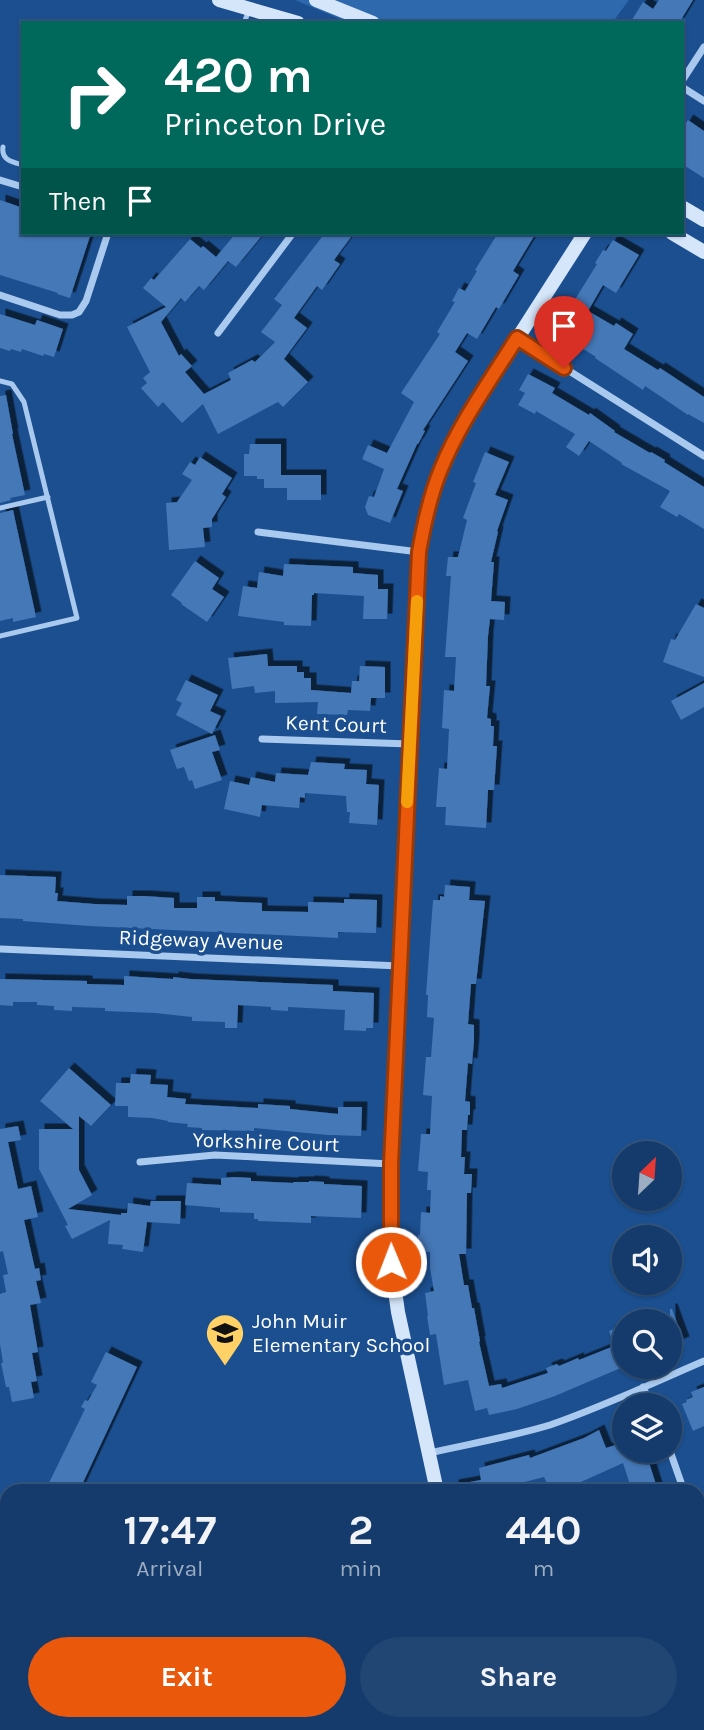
<!DOCTYPE html>
<style>
:root{--surface:#143b6b;--page:#214673;--text:#f1f3f6;--muted:#9dadc1;--line:#33557e;--accent:#ea580c}
body{margin:0;font-family:Karla,sans-serif;background:var(--page);color:var(--text);height:100vh;display:flex;flex-direction:column;font-size:26px;white-space:nowrap}
*{box-sizing:border-box;margin:0}
p{font-size:23px;color:var(--muted)}
.icon{flex:none;width:38px;height:38px;fill:none;stroke:currentColor;stroke-width:2;stroke-linecap:round;stroke-linejoin:round}
.map{position:relative;flex:1;overflow:hidden}
.sheet{position:absolute;left:0px;top:1484px;width:705px;height:247px;display:flex;flex-direction:column;background:var(--surface);border-radius:21px 21px 0 0;box-shadow:0 2px 5px #0004,0 0 0 2px var(--line)}
.sheet>*{flex:none}
.top-card{position:absolute;left:21px;top:21px;width:663px;height:214px;border-radius:0px;box-shadow:0 2px 5px #0004,0 0 0 2px var(--line);background:#00695c;color:#fff;overflow:hidden}
.needle{width:46px;rotate:25deg}
.tools{position:absolute;left:612px;top:1141px;display:grid;gap:14px}
.tools a{display:grid;place-items:center;width:70px;height:70px;border-radius:50%;background:var(--surface);box-shadow:0 2px 5px #0004,0 0 0 2px var(--line);font-size:35px}
.pin{position:absolute;display:grid;place-items:center;width:60px;height:60px;color:#fff;margin:-72px -30px;border-radius:50% 50% 50% 0;rotate:-45deg;box-shadow:0 0 7px #0007}
.pin .icon{rotate:45deg}
.me{position:absolute;width:77px;margin:-38px;rotate:359deg;stroke-linejoin:round;filter:drop-shadow(0 0 5px #0008)}
.turn{display:flex;align-items:center;gap:24px;height:147px;padding:0 28px;font-size:32px}
.turn .icon{width:91px;height:91px;stroke-width:2.5}
.turn b{display:block;font-size:49px;line-height:60px}
.then{display:flex;align-items:center;height:66px;padding:0 28px;background:#0003;gap:14px;font-size:26px}
.eta{display:flex;justify-content:space-evenly;align-items:center;height:119px;text-align:center}
.eta b{font-size:42px;font-weight:700;line-height:49px}
.primary-button{display:flex;gap:14px;margin-top:auto;padding:14px 28px}
.primary-button a{flex:1;height:80px;border-radius:42px;background:var(--accent);color:#fff;font-size:28px;font-weight:700;line-height:80px;text-align:center}
.primary-button a+a{background:var(--page);color:var(--text)}
.map>svg:first-child{display:block}
.green{fill:#2e69ad}
.building{fill:#4478b7;filter:url(#shadow)}
.lines{fill:none;stroke-linecap:round;stroke-linejoin:round}
.path{stroke:#a9c9ee;stroke-width:2.5;stroke-dasharray:3.5 5;stroke-linecap:butt}
.lane{stroke:#a9c9ee;stroke-width:5}
.street{stroke:#a9c9ee;stroke-width:7}
.secondary{stroke:#d6e6fa;stroke-width:14}
.route-casing{stroke:#983908;stroke-width:18}
.route{stroke:#ea580c;stroke-width:12}
.slow{stroke:#f59e0b;stroke-width:12}
.labels{text-anchor:middle;stroke-width:7;stroke-linejoin:round;paint-order:stroke}
.street-label{font-size:21px;fill:#fff;stroke:#1b4f8f}
.poi-label{font-size:21px;fill:#fff;stroke:#1b4f8f;text-anchor:start}
</style>
<div class="map">
<svg width="704" height="1730" viewBox="0 0 704 1730">
<defs>
<filter id="shadow"><feDropShadow dx="5.5" dy="-5.5" stdDeviation="0" flood-color="#0009"/></filter>
</defs>
<rect width="100%" height="100%" fill="#1b4f8f"/>
<path class="green" d="M295 0H629L612 23H350Z"/>
<path class="building" d="M659 0H693L679 23H630L643 2 653 9Z
M688 120 704 131V178L682 164V129Z
M0 200 23 208V233H91L70 298 57 294 58 293 0 275Z
M236 233H264L236 267 228 261 204 290 199 286 185 302 181 298 161 322 179 356 181 354 192 366 185 372 204 394 231 380 228 373 252 360 255 362 275 342 261 332 282 305 274 299 325 233H354L334 260 340 264 322 290 317 286 294 318 307 328 284 359 308 382 283 407 278 402 218 434 203 404 182 423 163 402 158 407 141 388 147 383 143 378 150 372 127 327 166 307 143 288 151 278 154 280 190 239 201 248 203 246 216 257Z
M498 233H536L513 271 519 275 499 309 496 307 477 339 467 333 455 352 468 361 423 430 425 431 418 444H417L397 489 403 491 390 523 368 515 365 507 369 496 374 497 384 469 362 459 368 445 387 453 414 402 401 393 440 334 437 332 455 302 452 301 459 288 465 291 477 271 475 270Z
M613 240 639 255 616 293 603 285 588 311 614 326 616 323 633 334 624 349 658 370 660 368 704 397V423L688 414V415L645 386 643 390 595 358 596 357 566 338 569 334 558 327 597 264 595 263 603 250 606 251Z
M0 314 35 325 37 320 63 329 54 357 44 354 43 356 22 349 21 352 11 349 10 351 0 348Z
M528 374 555 388 552 393 589 415 590 413 615 431 614 432 650 453 651 452 665 460 664 462 704 487V529L679 514 677 517 660 507 670 491 621 464 622 463 589 441 579 456 566 447 575 434 536 411 535 414 518 405 525 393 519 390Z
M6 395 13 434H12L25 495 10 498 11 500 0 503V396Z
M250 444H281V475H321V500H287V488H264V479H257V476H244V454H249Z
M485 452 509 462 495 495 508 500 497 531 498 532 491 562H494L491 601 505 602 504 620 490 619 488 636 486 686H490L487 718 491 719V726H494L493 746H497L494 790H488L486 828 445 825 446 807H436L439 768 447 769 449 729 442 728 444 690 454 691 456 657H445L451 576H446L448 557H458L467 520 463 518 476 483 473 482Z
M200 457 232 478 222 494 226 497 212 519V527L203 528 205 547 169 550 166 503 177 502 192 480 182 474 190 462 195 465Z
M13 510 36 617 13 622V618L0 621V513Z
M195 561 219 578 212 589 224 597 207 622 181 604 182 603 171 595Z
M284 564 353 567V573L378 575V589H388L387 619H363L364 596 314 593V595H312L311 626 284 625V622L238 616 243 586 257 588 259 572 283 576Z
M696 604 704 608V677L663 662 671 639 675 640Z
M267 654 268 666H297V672H304V678H311V690L351 693 352 681H359L360 666 385 667V698H371L370 711 348 710 347 715 317 714 318 702 275 703V691L255 693 254 686 232 689 228 658Z
M186 680 218 695 210 711 221 716 212 734 176 715 182 703 176 700Z
M704 683V707L681 720 671 701Z
M215 735 220 750 212 752 222 780 195 789 192 780 189 781 184 767 177 769 170 750Z
M311 762 345 764 344 769 367 770 366 784 379 785 377 825 349 823 350 812H347L346 796 305 793V798L300 797 299 808 262 805 260 817 224 809 230 781 249 785 251 777 275 782 276 773 308 775Z
M0 875 56 877 55 893H58L57 901 94 904 127 905V896H144L174 898V908H197V897H215V901L262 903V911L308 912V902L344 903V899L377 900 376 933 338 932V938L319 937 89 926 23 921V919L0 918Z
M445 885 470 887 469 900 485 901 476 984H471L468 1024 474 1025V1041L472 1064 468 1063 465 1101 470 1102V1115H468L467 1130H462L461 1157H465L464 1174H472L471 1193H467L466 1254H459L464 1285H468L472 1308H474L480 1341 479 1342 489 1386 501 1384 502 1388 548 1373 546 1368 557 1364 559 1366 578 1358 579 1360 614 1346 609 1331 625 1325V1370L623 1367 555 1396 517 1409 489 1415 487 1408 475 1411 468 1380 444 1385 436 1334 430 1335 427 1316H428L425 1293 434 1291 430 1268V1252H418V1235H420L421 1212 430 1213 431 1190H427L428 1172 418 1171 421 1134H430L432 1096 423 1095 426 1057H431L434 1018 427 1017 428 995H426L433 900H440V896L444 897Z
M124 976 173 979V977L190 979 333 985V991L374 993 373 1028H366V1031L344 1030 345 1010 288 1007V1011L271 1010V1007L238 1005 237 1028H225V1022L192 1021V1017L155 1013 105 1011V1008L72 1007V1011L54 1010V1006L37 1005V1002H13V1006L0 1005V979L87 981V984L124 985Z
M69 1068 111 1105 91 1126 79 1116V1170L92 1195 68 1209 121 1215V1213H127L128 1203 150 1206 151 1201H181L180 1224 147 1222 143 1252 122 1249 123 1245 108 1244 110 1220 72 1239 65 1226 68 1225 39 1169V1129H73L40 1101Z
M131 1074 151 1075 150 1084 168 1085 167 1097 186 1099 185 1104 258 1108V1104L290 1106V1109L338 1114V1107H362L361 1136 328 1135 254 1128V1131L202 1130V1128L187 1127 188 1124 168 1122V1121L152 1118 128 1117V1106H115L116 1083H130Z
M18 1126 21 1140 8 1142 18 1189 31 1186 38 1217 24 1220 35 1269 39 1268 41 1280 36 1281 41 1303 30 1305 38 1352 32 1353 37 1381 31 1382 34 1398 12 1402 9 1387H6L1 1363H3L0 1344V1294L6 1292 3 1275 8 1274 3 1251 0 1252V1129Z
M234 1177 251 1178V1181L293 1183V1182H309V1181L324 1182V1184L362 1186 361 1218 311 1216V1223L258 1221V1219H254V1213L220 1212V1208L185 1205 187 1183 221 1185V1178Z
M670 1309H672L684 1342 670 1347Z
M106 1352 137 1367 79 1491H45L85 1409 81 1407 85 1400 88 1401 97 1385 91 1382Z
M704 1387V1426L693 1431 682 1404 687 1402 686 1400 693 1397 691 1392Z
M599 1430 606 1448 625 1442V1451H650L646 1453 658 1491H632L623 1463 561 1491H551L544 1477 501 1488V1491H453V1485L481 1480 479 1468 529 1455 530 1458 584 1438Z"/>
<g class="lines">
<path class="path" d="M0 1512 7 1522
M48 1724 49 1730"/>
<path class="lane" d="M244 23 249 10
M3 147C1 160 12 162 23 165
M0 381 12 384 24 402 77 618 0 636
M0 508 48 497"/>
<path class="street" d="M682 81 704 47
M682 87 704 101
M0 180 23 187
M0 295 60 315H72L79 312 86 301 108 233
M218 333 293 233
M517 338 704 456
M258 532 419 552
M262 739 410 744
M0 949 400 966
M140 1162 215 1155 391 1164
M643 1387 651 1405
M670 1451 684 1491
M429 1453C469 1444 510 1437 550 1425 602 1407 653 1383 704 1361
M383 1724 393 1730
M645 1730 650 1724"/>
<path class="secondary" d="M219 0 298 23
M316 0 373 23
M682 207 704 220
M672 233 704 252
M437 1491 398 1312 391 1262 390 1214 410 744 419 552C428 499 444 460 469 414L585 233
M373 1730 376 1724"/>
</g>
<g class="lines">
<g class="route-casing">
<path id="route" d="M391 1262V1164L419 552C424 524 430 495 441 469 460 422 490 381 517 338L564 368"/>
</g>
<use href="#route" class="route"/>
<path class="slow" d="M407 802 417 601"/>
</g>
<defs>
<g id="school-pin" transform="scale(2.0125)"><path d="M0 17L-7.5 6A9.5 9.5 0 1 1 7.5 6Z" fill="#ffd166" stroke="#1b4f8f"/><path d="M0-5L7-2L0 1L-7-2ZM-4 1L0 2.5L4 1V4Q0 6-4 4Z" fill="#111"/></g>
</defs>
<g fill-rule="evenodd">
<use href="#school-pin" x="225" y="1333"/>
</g>
<g class="labels">
<g class="street-label">
<text transform="translate(336 724) rotate(2)" y="7">Kent Court</text>
<text transform="translate(201 940) rotate(2)" y="7">Ridgeway Avenue</text>
<text transform="translate(266 1142) rotate(2)" y="7">Yorkshire Court</text>
</g>
<g class="poi-label">
<text x="252" y="1328">John Muir<tspan x="252" dy="24">Elementary School</tspan></text>
</g>
</g>
</svg>
<div class="tools">
<a><svg class="needle" viewBox="-14 -14 28 28"><path d="M0-13l5 13h-10z" fill="#e53935"/><path d="M0 13l5-13h-10z" fill="#9dadc1"/></svg></a>
<a><svg class="icon" aria-label="sound" viewBox="0 0 24 24"><path d="M4 9h4l5-4v14l-5-4H4zM17 9q2 3 0 6"/></svg></a>
<a><svg class="icon" aria-label="search" viewBox="0 0 24 24"><circle cx="10" cy="10" r="6"/><path d="M15 15l6 6"/></svg></a>
<a><svg class="icon" aria-label="layers" viewBox="0 0 24 24"><path d="M12 4l9 5-9 5-9-5zM3 14l9 5 9-5"/></svg></a>
</div>
<div class="pin" style="left:564px;top:368px;background:#d93025"><svg class="icon" aria-label="arrive" viewBox="0 0 24 24"><path d="M6 21V4h12l-3 4 3 4H6"/></svg></div>
<svg class="me" style="left:391px;top:1262px" viewBox="-20 -20 40 40"><circle r="17" fill="#ea580c" stroke="#fff" stroke-width="3"/><path d="M0-11L8 9 0 5-8 9z" fill="#fff"/></svg>
<div class="top-card">
<div class="turn"><svg class="icon" aria-label="right" viewBox="0 0 24 24"><path d="M7 20v-9h11M14 6l5 5-5 5"/></svg><div><b>420 m</b>Princeton Drive</div></div>
<div class="then">Then<svg class="icon" aria-label="arrive" viewBox="0 0 24 24"><path d="M6 21V4h12l-3 4 3 4H6"/></svg></div>
</div>
<section class="sheet">
<div class="eta">
<div><b>17:47</b><p>Arrival</p></div>
<div><b>2</b><p>min</p></div>
<div><b>440</b><p>m</p></div>
</div>
<div class="primary-button"><a>Exit</a><a>Share</a></div>
</section>
</div>
